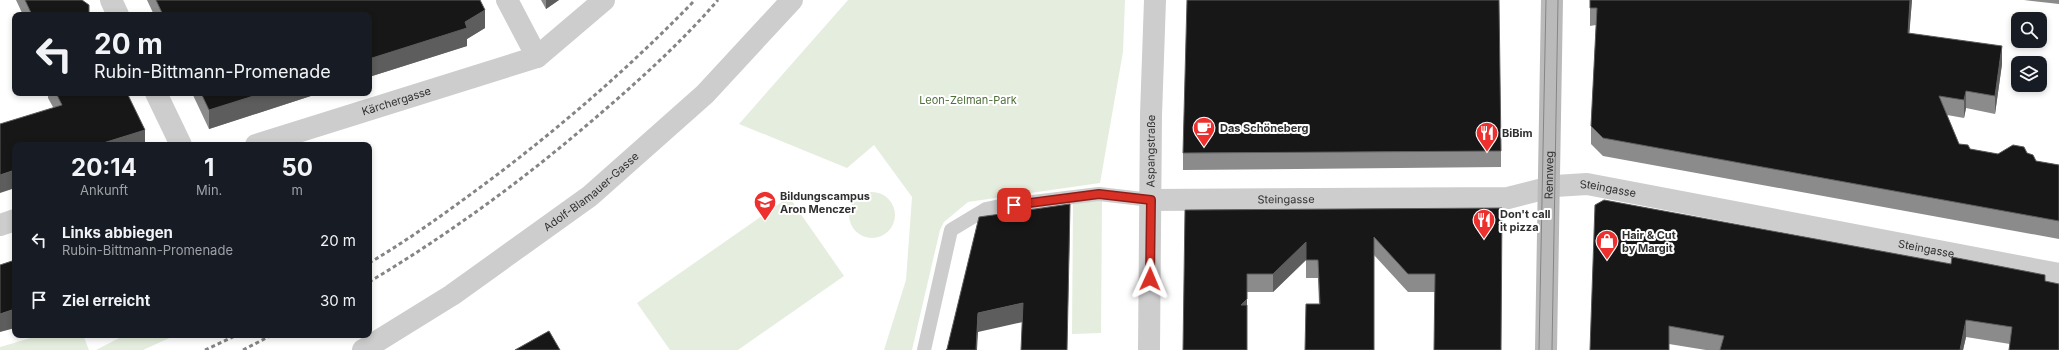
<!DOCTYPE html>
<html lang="de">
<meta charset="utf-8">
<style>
:root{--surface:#171b24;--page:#20242c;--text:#f1f3f6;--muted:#9ea1a6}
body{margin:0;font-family:Inter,sans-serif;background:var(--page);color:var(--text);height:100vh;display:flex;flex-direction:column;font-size:15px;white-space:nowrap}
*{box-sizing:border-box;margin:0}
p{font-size:13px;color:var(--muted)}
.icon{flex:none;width:22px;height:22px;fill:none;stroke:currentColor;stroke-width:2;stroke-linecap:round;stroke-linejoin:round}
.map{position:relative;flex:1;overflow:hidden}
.drawer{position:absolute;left:12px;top:142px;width:360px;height:196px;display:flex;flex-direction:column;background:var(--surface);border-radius:8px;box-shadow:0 2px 6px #0003}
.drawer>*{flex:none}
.banner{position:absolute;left:12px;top:12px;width:360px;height:84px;border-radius:8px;box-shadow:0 2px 6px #0003;background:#171b24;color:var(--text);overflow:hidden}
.fabs{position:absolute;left:2011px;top:12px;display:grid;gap:8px}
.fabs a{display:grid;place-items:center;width:36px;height:36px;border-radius:8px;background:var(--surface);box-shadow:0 2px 6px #0003;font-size:20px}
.pin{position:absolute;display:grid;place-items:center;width:34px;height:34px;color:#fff;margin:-17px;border-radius:8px;box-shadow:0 2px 6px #0006}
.me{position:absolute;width:44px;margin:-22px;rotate:1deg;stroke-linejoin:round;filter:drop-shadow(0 0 3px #0008)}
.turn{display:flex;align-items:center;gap:14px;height:84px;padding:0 16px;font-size:18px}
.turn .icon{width:52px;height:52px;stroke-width:2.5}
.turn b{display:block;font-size:28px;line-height:34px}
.eta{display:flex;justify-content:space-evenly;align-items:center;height:68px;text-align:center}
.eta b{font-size:24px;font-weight:700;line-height:28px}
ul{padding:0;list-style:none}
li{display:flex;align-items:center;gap:12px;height:60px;padding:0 16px}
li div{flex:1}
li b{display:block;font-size:15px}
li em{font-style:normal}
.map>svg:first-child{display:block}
.green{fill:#e5eede}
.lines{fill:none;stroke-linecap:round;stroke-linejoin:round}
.service{stroke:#cdcdcd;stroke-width:14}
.minor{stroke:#cdcdcd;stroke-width:22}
.tertiary{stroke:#cdcdcd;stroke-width:22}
.secondary{stroke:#bababa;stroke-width:22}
.tram{stroke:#858585;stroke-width:1}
.rail{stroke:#858585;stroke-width:3;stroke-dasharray:4 3;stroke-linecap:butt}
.wall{fill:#8b8b8b}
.shaded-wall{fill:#5d5d5d}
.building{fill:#171717;stroke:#5d5d5d}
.route-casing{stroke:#8d1f18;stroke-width:10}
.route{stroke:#d93025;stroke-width:7}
.labels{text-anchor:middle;stroke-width:4;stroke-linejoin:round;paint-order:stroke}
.park-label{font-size:11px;fill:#4e6e3b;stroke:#fff}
.street-label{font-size:11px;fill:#303030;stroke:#fff}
.poi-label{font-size:11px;font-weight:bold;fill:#303030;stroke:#fff;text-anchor:start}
</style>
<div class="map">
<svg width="2059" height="350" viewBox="0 0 2059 350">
<rect width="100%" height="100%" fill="#fff"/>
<path class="green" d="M848 0H1125L1123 52 1100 183 968 202 944 222 940 230 912 350H884L906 280 912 197 874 145 847 168 739 124Z
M849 215a23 23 0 1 1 46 0a23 23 0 1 1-46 0Z
M789 197 844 276 738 350H670L637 303Z
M1102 200 1101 333 1072 334 1073 204Z
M41 335H83L89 350H0V347Z
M125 335H176L143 350H96Z"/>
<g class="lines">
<path class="service" d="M924 350 951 230 986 209 1000 206 1099 194 1151 200"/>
<g class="minor">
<path d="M111 0 118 15"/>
<path d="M507 0 537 57"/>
<path d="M156 93 181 145"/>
<path id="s1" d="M256 145 537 57 604 0"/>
<path id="s2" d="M1151 200 1508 198 1555 186 1587 184 2059 274"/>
<path d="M0 225 15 220"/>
<path id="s3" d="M1149 350 1151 115 1155 0"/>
</g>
<path class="tertiary" id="s4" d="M363 350 452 295 590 196 705 94 792 0"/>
<path class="secondary" id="s5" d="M1546 350 1552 0"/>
<path class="tram" d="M1539 350 1546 0
M1552 350 1558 0"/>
<path class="rail" d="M369 263C410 239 448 211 486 183 561 127 630 67 695 0
M369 282C446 236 519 183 587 125 633 86 679 45 718 0
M205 350 237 335
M243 350 272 335"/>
</g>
<path class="wall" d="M16 0H82L89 15H23Z
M147 0H480L485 28 467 39V46L369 77V15H154Z
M541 0H559L546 9Z
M1590 0H1912L1909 33 2002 64 1995 114 1966 108 1964 118 1947 115 1959 144 1970 149 1998 154 2027 153 2036 161 2059 165V239L1603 156 1591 144V126L1596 25 1590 26Z
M2024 0H2059V4Z
M48 93H127L145 145 53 107 48 98Z
M192 93H320L209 129Z
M1501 151V167L1183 170V153Z
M1604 200 1951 264 2045 275 2010 344 1966 337 1963 350H1706L1669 344Z
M1502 208 1435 292H1408L1374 255V350L1319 304 1318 278H1306V260L1273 292H1247V350L1185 210Z"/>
<path class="shaded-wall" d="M546 0H559L546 9Z
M1910 0H1912L1908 51V33Z
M485 10V28L467 39V46L369 77V59L465 22Z
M2002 46V64L1995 114V96Z
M1966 91V108L1964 118V100Z
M263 93H320L209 129V110Z
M145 130V145H97Z
M15 170V188L0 193V175Z
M1070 204V222L1067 350Z
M1306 242V260L1273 292V274Z
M1247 299V317L1241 305Z
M1023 303V322L978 332 977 350H976L978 313Z
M15 309V328L0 332V314Z
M1966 320V337L1963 350H1960Z"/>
<path class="building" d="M25 0H82L89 5V15H32Z
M156 0H480L485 10 465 22 467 28 369 59V15H163Z
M1187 0H1499L1501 151 1183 153Z
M1590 0H1910L1908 33 2002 46 1995 96 1966 91 1964 100 1939 96 1959 144 1968 145 1970 149 1998 154 2013 145 2024 147 2027 153 2033 155 2036 161 2059 165V221L1603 138 1591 126 1597 8H1590Z
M56 93H127L145 130 97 145H15V170L0 175V124L62 105Z
M201 93H263L209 110Z
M1604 200 1951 264 1952 257 2045 275V281L2059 284V350H2009L2012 327 1966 320 1960 350H1720L1724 336 1669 326V350H1590L1595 205Z
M1070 204 1067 350H1021L1023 303 978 313 976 350H946L947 349 979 217Z
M1502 208 1501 350H1434L1435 274H1408L1374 237V350H1305L1306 304H1320L1318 260H1306V242L1273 274H1247V299L1241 305H1247V350H1183L1185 210Z
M15 260V309L0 314V265Z
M549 331 560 350H515Z"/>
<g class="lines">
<g class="route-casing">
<path id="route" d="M1014 205 1099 194 1151 200 1150 279"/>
</g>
<use href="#route" class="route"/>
</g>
<defs>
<g id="cafe-pin" transform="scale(1.15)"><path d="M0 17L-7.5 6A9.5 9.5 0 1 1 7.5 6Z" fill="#ed302d" stroke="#fff"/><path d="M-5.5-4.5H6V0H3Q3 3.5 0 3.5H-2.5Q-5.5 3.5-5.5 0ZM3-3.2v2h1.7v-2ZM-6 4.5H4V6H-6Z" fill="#fff"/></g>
<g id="restaurant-pin" transform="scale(1.15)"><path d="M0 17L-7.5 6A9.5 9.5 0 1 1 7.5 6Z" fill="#ed302d" stroke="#fff"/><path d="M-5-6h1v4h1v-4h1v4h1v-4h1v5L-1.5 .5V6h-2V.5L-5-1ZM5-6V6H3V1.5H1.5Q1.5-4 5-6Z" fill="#fff"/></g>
<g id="school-pin" transform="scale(1.15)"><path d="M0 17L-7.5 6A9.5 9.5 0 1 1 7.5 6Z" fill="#ed302d" stroke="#fff"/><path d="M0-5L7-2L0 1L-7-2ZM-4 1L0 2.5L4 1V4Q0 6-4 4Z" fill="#fff"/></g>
<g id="shop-pin" transform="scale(1.15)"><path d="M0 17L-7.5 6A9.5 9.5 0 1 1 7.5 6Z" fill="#ed302d" stroke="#fff"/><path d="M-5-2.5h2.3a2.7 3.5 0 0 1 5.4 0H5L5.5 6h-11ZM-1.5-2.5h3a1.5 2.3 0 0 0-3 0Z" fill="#fff"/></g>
</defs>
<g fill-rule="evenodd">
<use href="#cafe-pin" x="1204" y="128"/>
<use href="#restaurant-pin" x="1487" y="133"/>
<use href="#school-pin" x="765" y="202"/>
<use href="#restaurant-pin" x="1484" y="220"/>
<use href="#shop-pin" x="1607" y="241"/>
</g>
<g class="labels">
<g class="park-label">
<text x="968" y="104">Leon-Zelman-Park</text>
</g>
<g class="street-label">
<text dy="4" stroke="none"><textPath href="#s1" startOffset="147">Kärchergasse</textPath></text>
<text dy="4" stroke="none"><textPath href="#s3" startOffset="199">Aspangstraße</textPath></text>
<text dy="4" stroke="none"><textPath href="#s5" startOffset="175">Rennweg</textPath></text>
<text dy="4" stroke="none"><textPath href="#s2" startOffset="459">Steingasse</textPath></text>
<text dy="4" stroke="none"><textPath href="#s4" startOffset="278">Adolf-Blamauer-Gasse</textPath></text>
<text dy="4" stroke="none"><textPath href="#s2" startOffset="135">Steingasse</textPath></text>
<text dy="4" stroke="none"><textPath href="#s2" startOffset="783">Steingasse</textPath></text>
</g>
<g class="poi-label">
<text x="1220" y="132">Das Schöneberg</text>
<text x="1502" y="137">BiBim</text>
<text x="780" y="200">Bildungscampus<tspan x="780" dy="13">Aron Menczer</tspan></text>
<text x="1500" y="218">Don't call<tspan x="1500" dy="13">it pizza</tspan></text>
<text x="1622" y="239">Hair &amp; Cut<tspan x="1622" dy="13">by Margit</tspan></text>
</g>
</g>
</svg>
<div class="fabs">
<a><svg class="icon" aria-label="search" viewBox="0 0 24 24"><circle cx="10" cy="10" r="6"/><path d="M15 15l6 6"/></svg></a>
<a><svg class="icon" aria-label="layers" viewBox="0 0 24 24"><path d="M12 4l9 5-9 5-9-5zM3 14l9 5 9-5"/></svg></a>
</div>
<div class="pin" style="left:1014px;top:205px;background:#d93025"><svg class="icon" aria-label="arrive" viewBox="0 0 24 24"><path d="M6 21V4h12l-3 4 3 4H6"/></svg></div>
<svg class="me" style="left:1150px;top:279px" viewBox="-20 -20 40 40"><path d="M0-17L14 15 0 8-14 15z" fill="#d93025" stroke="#fff" stroke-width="4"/></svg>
<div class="banner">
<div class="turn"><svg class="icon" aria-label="left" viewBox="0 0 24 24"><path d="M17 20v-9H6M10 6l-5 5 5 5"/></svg><div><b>20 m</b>Rubin-Bittmann-Promenade</div></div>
</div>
<section class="drawer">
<div class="eta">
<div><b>20:14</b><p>Ankunft</p></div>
<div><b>1</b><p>Min.</p></div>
<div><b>50</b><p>m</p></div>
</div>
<ul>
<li><svg class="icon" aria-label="left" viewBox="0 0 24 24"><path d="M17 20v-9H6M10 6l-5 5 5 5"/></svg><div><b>Links abbiegen</b><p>Rubin-Bittmann-Promenade</p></div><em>20 m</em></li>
<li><svg class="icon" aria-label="arrive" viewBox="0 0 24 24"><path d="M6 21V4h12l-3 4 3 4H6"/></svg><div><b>Ziel erreicht</b></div><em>30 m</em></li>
</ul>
</section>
</div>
